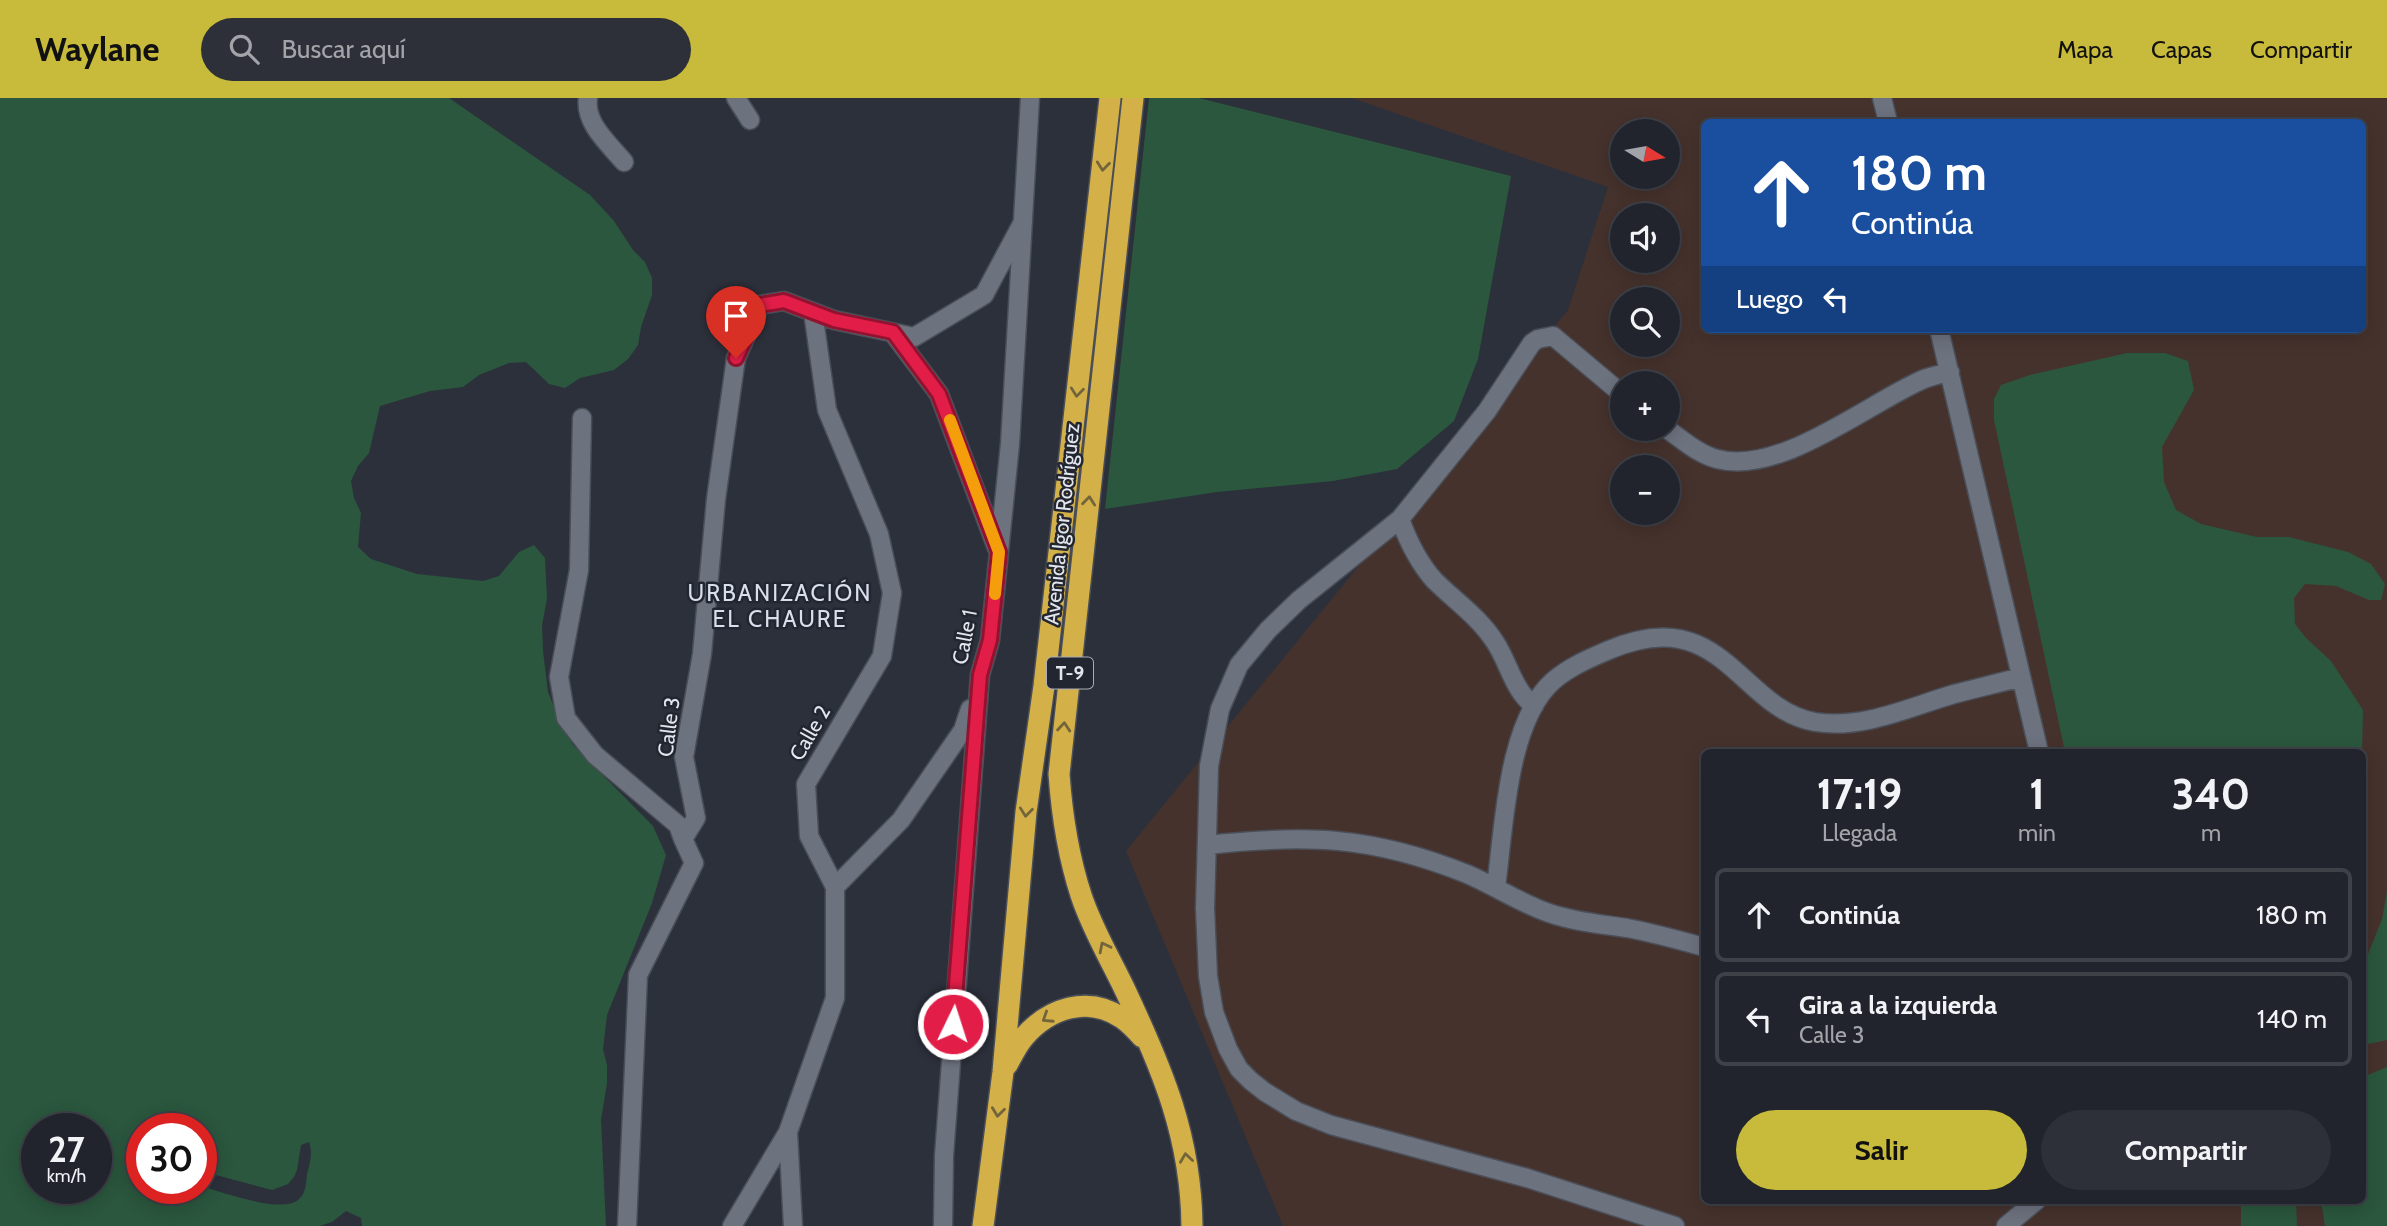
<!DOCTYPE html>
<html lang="es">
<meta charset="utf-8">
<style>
:root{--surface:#21242c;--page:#2d3038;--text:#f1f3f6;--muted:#a2a4a9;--line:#3e4148;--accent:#c8bb3b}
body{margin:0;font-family:Cabin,sans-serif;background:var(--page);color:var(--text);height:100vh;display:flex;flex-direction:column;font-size:26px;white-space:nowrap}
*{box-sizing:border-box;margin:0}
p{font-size:23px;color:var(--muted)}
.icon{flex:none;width:38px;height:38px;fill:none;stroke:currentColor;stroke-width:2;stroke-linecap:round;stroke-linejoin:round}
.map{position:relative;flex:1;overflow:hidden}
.side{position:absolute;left:1701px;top:651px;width:665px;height:455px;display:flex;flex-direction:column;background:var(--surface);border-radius:10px;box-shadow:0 4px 18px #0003,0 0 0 2px var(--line)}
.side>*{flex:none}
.banner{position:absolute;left:1701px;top:21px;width:665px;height:214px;border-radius:10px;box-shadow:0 4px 18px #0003,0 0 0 2px var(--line);background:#1a4fa0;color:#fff;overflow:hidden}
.needle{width:46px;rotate:101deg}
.tools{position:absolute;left:1610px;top:21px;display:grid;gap:14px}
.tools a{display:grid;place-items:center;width:70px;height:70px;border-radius:50%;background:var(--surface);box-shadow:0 4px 18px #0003,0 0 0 2px var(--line);font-size:35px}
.speed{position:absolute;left:21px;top:1015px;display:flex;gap:14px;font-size:35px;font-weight:700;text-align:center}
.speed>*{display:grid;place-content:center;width:91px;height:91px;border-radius:50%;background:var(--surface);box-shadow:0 4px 18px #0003,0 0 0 2px var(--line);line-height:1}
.speed small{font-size:18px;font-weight:400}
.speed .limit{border:10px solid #d22;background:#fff;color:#111}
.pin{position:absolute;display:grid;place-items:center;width:60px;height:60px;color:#fff;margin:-72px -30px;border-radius:50% 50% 50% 0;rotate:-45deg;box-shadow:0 0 7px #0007}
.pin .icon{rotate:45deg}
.me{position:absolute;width:77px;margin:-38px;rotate:4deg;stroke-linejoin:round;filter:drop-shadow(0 0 5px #0008)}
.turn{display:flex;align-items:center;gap:24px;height:147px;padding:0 35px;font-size:32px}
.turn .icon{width:91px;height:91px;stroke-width:2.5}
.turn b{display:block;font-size:49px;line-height:60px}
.then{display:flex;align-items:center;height:66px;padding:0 35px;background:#0003;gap:14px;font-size:26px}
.eta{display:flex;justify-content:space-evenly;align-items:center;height:119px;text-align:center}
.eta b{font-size:42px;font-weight:700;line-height:49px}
.action{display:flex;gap:14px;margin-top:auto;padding:14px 35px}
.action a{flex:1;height:80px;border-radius:42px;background:var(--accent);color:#111;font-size:28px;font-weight:700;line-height:80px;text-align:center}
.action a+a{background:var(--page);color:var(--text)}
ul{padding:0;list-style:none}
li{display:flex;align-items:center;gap:21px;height:94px;margin:0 14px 10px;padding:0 21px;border:4px solid var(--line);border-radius:10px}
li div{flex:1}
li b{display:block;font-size:26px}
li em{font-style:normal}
header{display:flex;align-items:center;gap:42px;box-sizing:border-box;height:98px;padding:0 35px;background:var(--accent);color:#111}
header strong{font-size:33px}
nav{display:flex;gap:38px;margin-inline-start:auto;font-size:24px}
.search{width:490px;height:63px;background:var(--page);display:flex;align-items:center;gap:18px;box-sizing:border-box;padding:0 24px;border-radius:38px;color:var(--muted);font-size:26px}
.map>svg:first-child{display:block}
.industrial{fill:#46322d;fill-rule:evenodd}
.green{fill:#2b573e;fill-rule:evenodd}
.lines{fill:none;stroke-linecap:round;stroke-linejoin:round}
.minor-casing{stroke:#4a4e57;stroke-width:21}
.highway-casing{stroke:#4a4e57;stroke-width:24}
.minor{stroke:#6d727f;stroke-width:18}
.highway{stroke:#d4b048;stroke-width:21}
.oneway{stroke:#72643b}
.route-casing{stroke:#92132f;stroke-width:18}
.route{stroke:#e11d48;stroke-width:12}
.slow{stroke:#f59e0b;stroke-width:12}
.labels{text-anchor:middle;stroke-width:5;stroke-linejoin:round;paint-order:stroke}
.shield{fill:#222631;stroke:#a9acb5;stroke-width:2}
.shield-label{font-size:19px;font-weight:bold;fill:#e3e6ed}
.street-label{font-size:21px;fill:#e3e6ed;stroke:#222631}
.neighbourhood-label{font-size:23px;letter-spacing:2px;fill:#d9deed;stroke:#222631}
</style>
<header>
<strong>Waylane</strong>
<div class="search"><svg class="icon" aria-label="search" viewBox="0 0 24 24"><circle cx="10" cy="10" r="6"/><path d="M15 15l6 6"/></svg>Buscar aquí</div>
<nav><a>Mapa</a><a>Capas</a><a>Compartir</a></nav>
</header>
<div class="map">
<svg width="2387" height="1128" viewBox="0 0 2387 1128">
<rect width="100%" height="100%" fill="#2c303b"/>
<path class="industrial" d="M1352 0H2387V1128H1283L1126 753 1568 212 1608 89ZM1704 24H2362V231H1704ZM1622 33H1668V79H1622ZM1622 117H1668V163H1622ZM1622 201H1668V247H1622ZM1622 285H1668V331H1622ZM1622 369H1668V415H1622ZM1704 654H2362V1102H1704Z"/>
<path class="green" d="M0 0H449L590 97 614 123 633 152 645 164 652 180V197L641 229 638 247 628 261 614 272 580 280 565 290 549 286 526 264 509 265 479 277 463 289 430 293 380 308 369 355 358 368 351 383 354 400 361 415 358 449 371 461 417 476 483 483 499 478 519 454 534 447 545 460 547 501 542 527 543 553 548 594 559 621 573 647 653 728 666 757 652 805 607 917 603 951 607 967V985L601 1022 606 1128H362L361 1120 346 1113 332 1124 320 1128H0ZM37 1031H96V1090H37ZM142 1031H201V1073L272 1092 288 1086 294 1079 297 1072 301 1047 309 1044C313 1055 310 1065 307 1076 306 1085 306 1096 298 1102 281 1116 222 1094 201 1088V1090C183 1090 169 1103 150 1103 134 1085 142 1055 142 1031Z
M1149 0H1199L1511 78 1478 261 1454 323 1397 371 1333 383 1217 394 1105 411Z
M2127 255H2165L2188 263 2194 292 2162 349 2164 384 2176 412 2201 426 2257 439H2289L2348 454 2371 466 2385 486 2381 502H2369L2336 488 2305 486 2294 500 2295 526 2306 540 2331 563 2363 612 2362 654H2065L1994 322V301L2001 287 2030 277Z
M2387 794V942L2363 947V869L2382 821Z
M2387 969V1128H2325L2321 1103 2362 1102 2363 979Z
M2241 1103H2296L2297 1128H2241Z"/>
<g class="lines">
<g class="minor-casing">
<path id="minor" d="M588 0C584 25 609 46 624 64
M736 0 750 22
M1882 0 1888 24
M1939 231 2039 654
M893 235 939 296 997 450
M1622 296 1553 238 1538 241 1532 245 1487 313 1400 421 1299 502 1268 532 1239 567 1220 611 1209 668 1205 810 1208 878 1214 914 1228 951 1239 971 1251 983 1265 994 1296 1013 1331 1027 1527 1080 1675 1128
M582 320 579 472 559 579 566 620 595 657 678 727 683 741
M1667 331C1683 342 1698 356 1717 361 1780 378 1868 305 1924 281 1932 278 1941 276 1950 274
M1400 421C1408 443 1418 464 1434 482 1455 503 1479 519 1495 544 1509 565 1513 592 1534 608
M1207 747C1307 736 1372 738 1467 776 1495 788 1520 805 1549 815 1575 824 1601 826 1627 830 1653 835 1679 842 1704 849
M835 789 901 722 963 632 970 611
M1496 789C1504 730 1507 624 1553 583 1569 569 1590 560 1609 552 1637 540 1668 534 1696 546 1741 565 1764 615 1815 624 1862 632 1910 609 1954 596 1977 590 1999 585 2021 579
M627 1128 638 877 694 765 683 741 696 720 684 659 702 556 716 401 736 260 760 207 784 203 834 222 914 239 984 197 1023 124
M732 1128 788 1034
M793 1128 788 1034 835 900V789L809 738 806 686 882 558 892 495 879 436 827 312 813 214
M943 1128 944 1058 980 577 990 542 1010 346 1030 0
M2006 1128 2037 1102"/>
</g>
<g class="highway-casing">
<path id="highway" d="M1133 0 1059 676C1062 718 1068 757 1081 797 1092 831 1111 862 1126 894 1163 973 1191 1039 1192 1128
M1007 967C1012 958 1017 947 1024 939 1049 910 1088 897 1122 920 1129 925 1136 932 1142 939
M983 1128 1003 974 1026 714 1044 588 1110 0"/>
</g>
<use href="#minor" class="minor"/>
<use href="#highway" class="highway"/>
</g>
<defs><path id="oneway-chevron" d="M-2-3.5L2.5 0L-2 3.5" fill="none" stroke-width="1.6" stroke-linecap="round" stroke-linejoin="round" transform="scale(1.75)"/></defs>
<g class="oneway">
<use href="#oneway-chevron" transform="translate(1103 68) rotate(96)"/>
<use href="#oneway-chevron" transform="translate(1077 294) rotate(96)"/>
<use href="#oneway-chevron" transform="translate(1089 403) rotate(-84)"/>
<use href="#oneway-chevron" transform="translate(1064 629) rotate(-85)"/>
<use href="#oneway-chevron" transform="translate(1026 714) rotate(96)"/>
<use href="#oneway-chevron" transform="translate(1104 849) rotate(-117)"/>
<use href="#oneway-chevron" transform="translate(1047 920) rotate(147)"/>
<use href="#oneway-chevron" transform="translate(998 1014) rotate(97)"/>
<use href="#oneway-chevron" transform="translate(1186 1060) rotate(-98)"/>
</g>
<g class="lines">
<g class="route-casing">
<path id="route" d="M736 260 760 207 784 203 834 222 893 234 939 296 999 454 990 542 980 577 953 926"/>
</g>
<use href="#route" class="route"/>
<path class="slow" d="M950 322 999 454 995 496"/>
</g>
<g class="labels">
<rect class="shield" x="1047" y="559.5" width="46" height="31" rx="5"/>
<g class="shield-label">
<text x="1070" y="582">T-9</text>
</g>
<g class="street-label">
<text transform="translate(1062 426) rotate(-84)" y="7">Avenida Igor Rodríguez</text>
<text transform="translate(965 539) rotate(-79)" y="7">Calle 1</text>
<text transform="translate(669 629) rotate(-83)" y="7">Calle 3</text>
<text transform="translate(810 635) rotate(-60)" y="7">Calle 2</text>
</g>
<g class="neighbourhood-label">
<text x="780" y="503">URBANIZACIÓN<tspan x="780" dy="26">EL CHAURE</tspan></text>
</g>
</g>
</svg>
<div class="tools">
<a><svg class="needle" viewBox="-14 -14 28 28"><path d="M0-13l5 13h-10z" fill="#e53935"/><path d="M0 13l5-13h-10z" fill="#a2a4a9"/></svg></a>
<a><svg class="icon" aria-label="sound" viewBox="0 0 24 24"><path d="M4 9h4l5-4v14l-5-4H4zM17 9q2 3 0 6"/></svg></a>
<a><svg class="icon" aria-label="search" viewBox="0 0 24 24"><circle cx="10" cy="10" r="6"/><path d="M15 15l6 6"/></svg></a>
<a>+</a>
<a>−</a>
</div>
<div class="speed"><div>27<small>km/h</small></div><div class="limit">30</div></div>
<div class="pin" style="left:736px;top:260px;background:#d93025"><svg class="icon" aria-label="arrive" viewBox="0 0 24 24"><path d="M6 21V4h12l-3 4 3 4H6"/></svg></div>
<svg class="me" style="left:953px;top:926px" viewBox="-20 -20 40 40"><circle r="17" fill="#e11d48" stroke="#fff" stroke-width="3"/><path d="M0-11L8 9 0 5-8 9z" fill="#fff"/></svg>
<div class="banner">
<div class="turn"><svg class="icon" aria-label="ahead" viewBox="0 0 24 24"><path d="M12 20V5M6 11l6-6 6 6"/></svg><div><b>180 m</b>Continúa</div></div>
<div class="then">Luego<svg class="icon" aria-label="left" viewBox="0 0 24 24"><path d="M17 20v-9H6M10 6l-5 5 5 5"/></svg></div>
</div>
<section class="side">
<div class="eta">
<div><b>17:19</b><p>Llegada</p></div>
<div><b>1</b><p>min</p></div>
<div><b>340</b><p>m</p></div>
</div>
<ul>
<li><svg class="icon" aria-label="ahead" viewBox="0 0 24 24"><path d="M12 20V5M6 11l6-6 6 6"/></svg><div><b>Continúa</b></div><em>180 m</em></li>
<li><svg class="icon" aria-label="left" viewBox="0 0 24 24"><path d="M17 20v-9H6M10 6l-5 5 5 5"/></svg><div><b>Gira a la izquierda</b><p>Calle 3</p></div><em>140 m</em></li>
</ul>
<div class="action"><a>Salir</a><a>Compartir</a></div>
</section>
</div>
